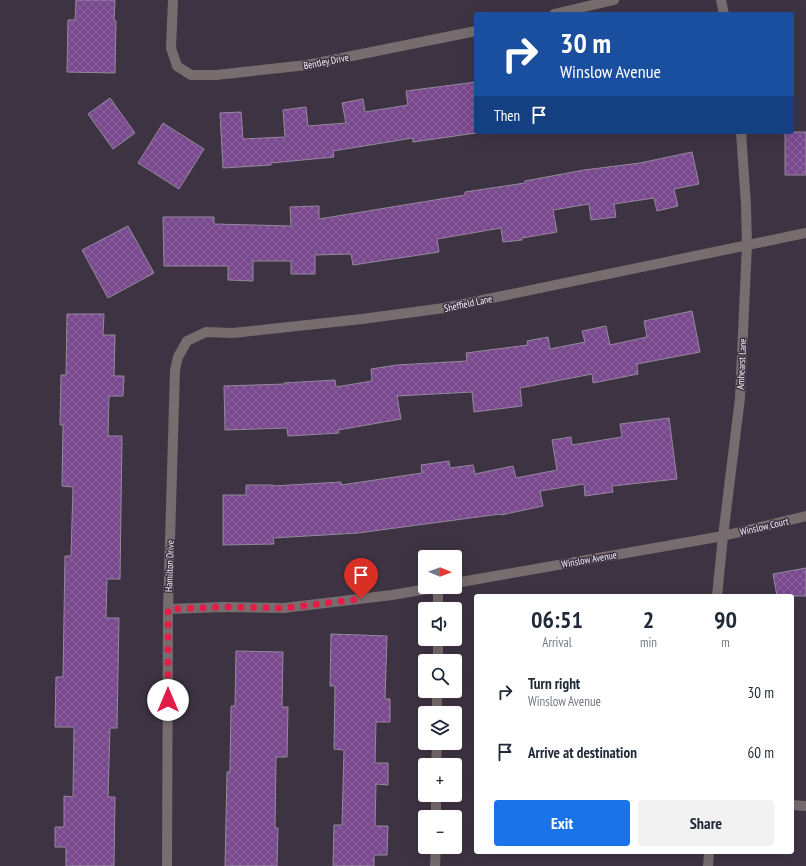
<!DOCTYPE html>
<meta charset="utf-8">
<style>
:root{--surface:#fff;--page:#f2f2f3;--text:#1f2937;--muted:#747a83;--accent:#1a73e8}
body{margin:0;font-family:"PT Sans Narrow",sans-serif;background:var(--page);color:var(--text);height:100vh;display:flex;flex-direction:column;font-size:15px;white-space:nowrap}
*{box-sizing:border-box;margin:0}
p{font-size:13px;color:var(--muted)}
.icon{flex:none;width:22px;height:22px;fill:none;stroke:currentColor;stroke-width:2;stroke-linecap:round;stroke-linejoin:round}
.map{position:relative;flex:1;overflow:hidden}
.panel{position:absolute;left:474px;top:594px;width:320px;height:260px;display:flex;flex-direction:column;background:var(--surface);border-radius:4px;box-shadow:0 4px 16px #0002}
.panel>*{flex:none}
.top-card{position:absolute;left:474px;top:12px;width:320px;height:122px;border-radius:4px;box-shadow:0 4px 16px #0002;background:#1a4fa0;color:#fff;overflow:hidden}
.needle{width:26px;rotate:91deg}
.controls{position:absolute;left:418px;top:550px;display:grid;gap:8px}
.controls a{display:grid;place-items:center;width:44px;height:44px;border-radius:4px;background:var(--surface);box-shadow:0 4px 16px #0002;font-size:20px}
.pin{position:absolute;display:grid;place-items:center;width:34px;height:34px;color:#fff;margin:-41px -17px;border-radius:50% 50% 50% 0;rotate:-45deg;box-shadow:0 0 4px #0007}
.pin .icon{rotate:45deg}
.me{position:absolute;width:44px;margin:-22px;rotate:0deg;stroke-linejoin:round;filter:drop-shadow(0 0 3px #0008)}
.turn{display:flex;align-items:center;gap:14px;height:84px;padding:0 20px;font-size:18px}
.turn .icon{width:52px;height:52px;stroke-width:2.5}
.turn b{display:block;font-size:28px;line-height:34px}
.then{display:flex;align-items:center;height:38px;padding:0 20px;background:#0003;gap:8px;font-size:15px}
.eta{display:flex;justify-content:space-evenly;align-items:center;height:68px;text-align:center}
.eta b{font-size:24px;font-weight:700;line-height:28px}
.action{display:flex;gap:8px;margin-top:auto;padding:8px 20px}
.action a{flex:1;height:46px;border-radius:4px;background:var(--accent);color:#fff;font-size:16px;font-weight:700;line-height:46px;text-align:center}
.action a+a{background:var(--page);color:var(--text)}
ul{padding:0;list-style:none}
li{display:flex;align-items:center;gap:12px;height:60px;padding:0 20px}
li div{flex:1}
li b{display:block;font-size:15px}
li em{font-style:normal}
.map>svg:first-child{display:block}
.building{fill:url(#building-cross-hatch);stroke:#95899c}
.lines{fill:none;stroke-linecap:round;stroke-linejoin:round}
.minor{stroke:#776c6e;stroke-width:10}
.route{stroke:#e11d48;stroke-width:7;stroke-dasharray:0 12.6}
.labels{text-anchor:middle;stroke-width:3;stroke-linejoin:round;paint-order:stroke}
.street-label{font-size:10px;fill:#f3ecf7;stroke:#3e3343}
</style>
<div class="map">
<svg width="806" height="866" viewBox="0 0 806 866">
<defs>
<pattern id="building-cross-hatch" width="8" height="8" patternUnits="userSpaceOnUse"><rect width="8" height="8" fill="#79498e"/><path d="M0 0l8 8M0 8l8-8" fill="none" stroke="#8c639f"/></pattern>
</defs>
<rect width="100%" height="100%" fill="#3e3343"/>
<path class="building" d="M76 0H115L114 20 116 21 115 73 67 72 68 20H75Z
M476 82V133L413 142V138L333 151 334 157 271 163V165L223 168 220 113 241 112 243 139 285 137 283 110 306 107 308 126 346 123 342 103 363 99 365 112 408 105 406 91Z
M110 98 135 133 113 149 88 114Z
M163 123 204 149 179 189 138 163Z
M785 132H806V175H785Z
M692 152 699 184 674 189 678 206 657 211 654 198 614 204 616 217 591 220 589 204 553 210 557 232 522 238V240L503 242 501 228 437 239 439 252 353 265 351 254 315 255V274H291V261H253V281L228 280V266H164L163 217H214V224L291 226 290 207 319 206V219L465 195V192L525 183V181L584 170 640 163Z
M128 226 154 273 108 298 82 250Z
M692 311 700 352 637 364 638 374 593 383 592 374 520 388 522 406 474 412 472 392 397 396 401 419 338 430 339 433 288 436 287 428 225 430 224 386 285 384 284 383 335 380 336 387 372 381 371 369 397 365 467 361 466 353 528 345 527 341 548 337 550 349 585 342 582 331 606 326 610 345 647 337 644 321Z
M67 314H104L103 335H115L114 376H124L123 396H109L108 436H122L120 579H107L106 618H119L117 728H110L108 797H115L114 866H66V847H55V827H64V796L73 797 74 727H55L56 677H63L65 556H71L73 487 62 486 63 425H60L61 375H66Z
M669 418 677 479 612 486 613 492 585 496 584 484 540 491 543 506 501 515 500 514 358 533 273 538 274 544 223 545V495H246V485H273V486L341 482V485L422 473 421 465 449 461 450 468 473 465 475 474 513 466 516 478 557 470 552 440 571 437 572 445 622 437 620 424Z
M806 568V596H777L773 574Z
M331 634 387 636 385 699H390V722H376L375 763H388V785L376 784 375 826H388L387 855H374V866H333L334 825H342L344 750 334 749 335 686H330Z
M236 651 283 652 282 707H288L287 757H276L275 828H278L277 866H225L227 772H230L231 706H235Z"/>
<g class="lines">
<path class="minor" d="M173 0 171 48 177 66 191 75H216L307 65 476 31
M721 0 724 14
M554 14 614 0
M455 583 723 536 806 516
M717 596 723 536 740 398 747 245 746 205 741 132
M168 609 224 607 284 608 392 595 439 587
M438 609V587
M438 661V639
M437 713V691
M436 765 437 743
M792 805 806 806
M436 817V795
M167 866 168 609 175 370 178 357 187 341 206 332 233 333 362 319 444 308 806 233
M435 866 436 847
M708 866 709 852"/>
</g>
<g class="lines">
<path class="route" d="M168 700V609L224 607 284 608 361 599"/>
</g>
<g class="labels">
<g class="street-label">
<text transform="translate(326 61) rotate(-11)" y="4">Bentley Drive</text>
<text transform="translate(468 303) rotate(-12)" y="4">Sheffield Lane</text>
<text transform="translate(741 364) rotate(-87)" y="4">Amhearst Lane</text>
<text transform="translate(764 526) rotate(-13)" y="4">Winslow Court</text>
<text transform="translate(589 559) rotate(-10)" y="4">Winslow Avenue</text>
<text transform="translate(169 566) rotate(-88)" y="4">Hamilton Drive</text>
</g>
</g>
</svg>
<div class="controls">
<a><svg class="needle" viewBox="-14 -14 28 28"><path d="M0-13l5 13h-10z" fill="#e53935"/><path d="M0 13l5-13h-10z" fill="#747a83"/></svg></a>
<a><svg class="icon" aria-label="sound" viewBox="0 0 24 24"><path d="M4 9h4l5-4v14l-5-4H4zM17 9q2 3 0 6"/></svg></a>
<a><svg class="icon" aria-label="search" viewBox="0 0 24 24"><circle cx="10" cy="10" r="6"/><path d="M15 15l6 6"/></svg></a>
<a><svg class="icon" aria-label="layers" viewBox="0 0 24 24"><path d="M12 4l9 5-9 5-9-5zM3 14l9 5 9-5"/></svg></a>
<a>+</a>
<a>−</a>
</div>
<div class="pin" style="left:361px;top:599px;background:#d93025"><svg class="icon" aria-label="arrive" viewBox="0 0 24 24"><path d="M6 21V4h12l-3 4 3 4H6"/></svg></div>
<svg class="me" style="left:168px;top:700px" viewBox="-20 -20 40 40"><circle r="19" fill="#fff"/><path d="M0-13L10 11 0 6-10 11z" fill="#e11d48"/></svg>
<div class="top-card">
<div class="turn"><svg class="icon" aria-label="right" viewBox="0 0 24 24"><path d="M7 20v-9h11M14 6l5 5-5 5"/></svg><div><b>30 m</b>Winslow Avenue</div></div>
<div class="then">Then<svg class="icon" aria-label="arrive" viewBox="0 0 24 24"><path d="M6 21V4h12l-3 4 3 4H6"/></svg></div>
</div>
<section class="panel">
<div class="eta">
<div><b>06:51</b><p>Arrival</p></div>
<div><b>2</b><p>min</p></div>
<div><b>90</b><p>m</p></div>
</div>
<ul>
<li><svg class="icon" aria-label="right" viewBox="0 0 24 24"><path d="M7 20v-9h11M14 6l5 5-5 5"/></svg><div><b>Turn right</b><p>Winslow Avenue</p></div><em>30 m</em></li>
<li><svg class="icon" aria-label="arrive" viewBox="0 0 24 24"><path d="M6 21V4h12l-3 4 3 4H6"/></svg><div><b>Arrive at destination</b></div><em>60 m</em></li>
</ul>
<div class="action"><a>Exit</a><a>Share</a></div>
</section>
</div>
